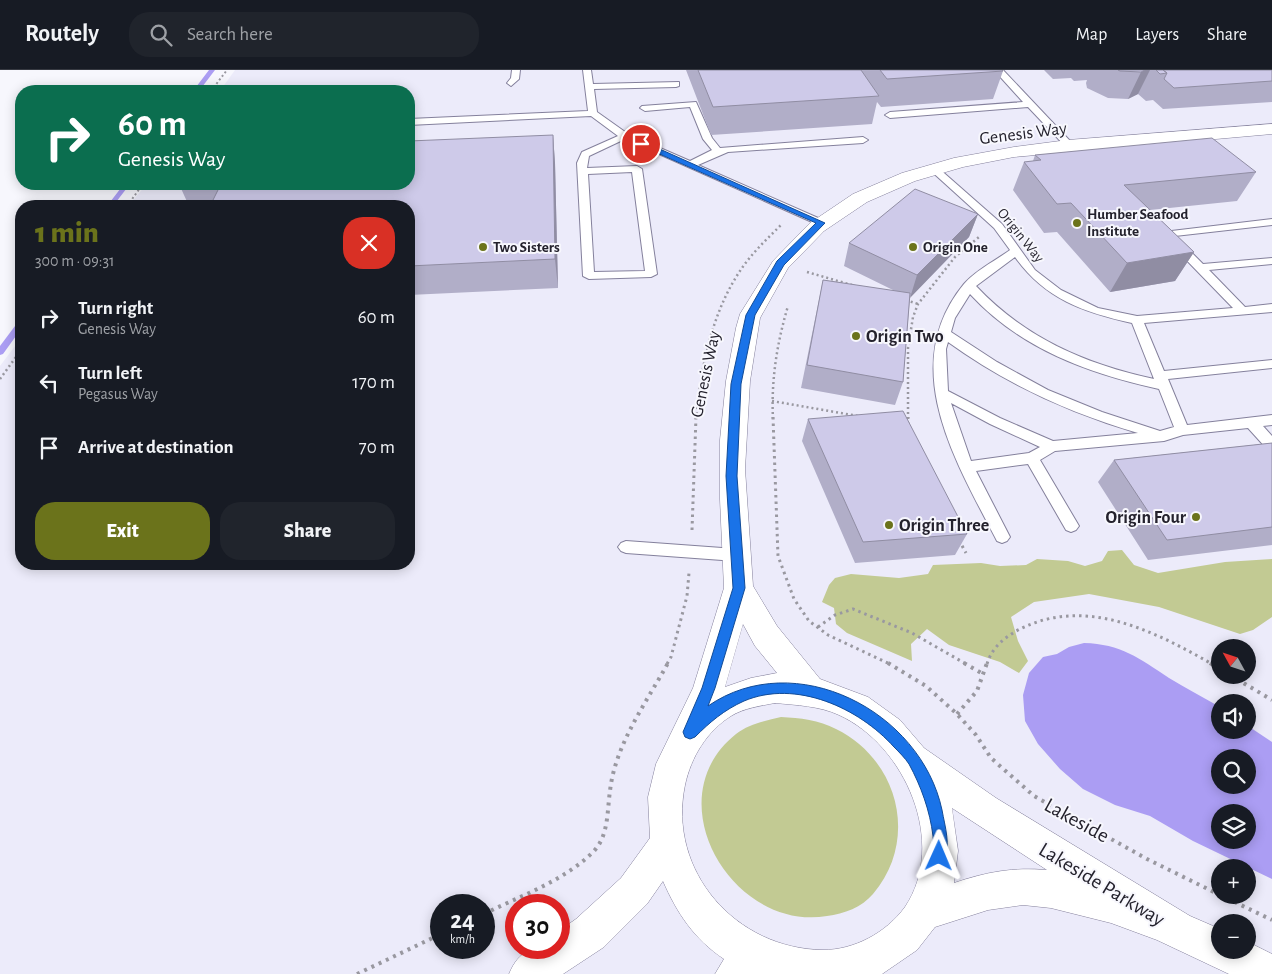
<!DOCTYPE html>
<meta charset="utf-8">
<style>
:root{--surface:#171b24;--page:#20242c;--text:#f1f3f6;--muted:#9ea1a6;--line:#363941;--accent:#6b731b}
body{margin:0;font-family:"Alegreya Sans",sans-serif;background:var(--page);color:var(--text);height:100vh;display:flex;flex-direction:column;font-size:19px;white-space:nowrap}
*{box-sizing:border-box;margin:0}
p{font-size:16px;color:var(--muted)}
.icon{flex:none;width:28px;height:28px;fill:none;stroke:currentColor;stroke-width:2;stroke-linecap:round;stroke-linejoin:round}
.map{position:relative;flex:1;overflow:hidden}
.drawer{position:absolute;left:15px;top:130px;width:400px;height:370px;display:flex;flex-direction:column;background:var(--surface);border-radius:20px;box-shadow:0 2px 12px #0003}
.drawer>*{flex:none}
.top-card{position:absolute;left:15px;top:15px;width:400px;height:105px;border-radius:20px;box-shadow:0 2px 12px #0003;background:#0b6e4f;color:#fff;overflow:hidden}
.needle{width:32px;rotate:310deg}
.fabs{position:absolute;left:1211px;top:569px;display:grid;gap:10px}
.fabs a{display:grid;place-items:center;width:45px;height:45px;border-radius:50%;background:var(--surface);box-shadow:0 2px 12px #0003;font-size:25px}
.speed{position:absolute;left:430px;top:824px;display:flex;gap:10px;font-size:25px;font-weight:700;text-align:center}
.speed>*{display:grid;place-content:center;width:65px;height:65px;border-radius:50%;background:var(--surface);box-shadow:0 2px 12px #0003;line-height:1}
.speed small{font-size:12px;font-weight:400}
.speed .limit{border:8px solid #d22;background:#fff;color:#111}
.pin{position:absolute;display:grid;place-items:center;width:42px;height:42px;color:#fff;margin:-21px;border:2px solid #fff;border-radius:50%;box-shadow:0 1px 5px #0007}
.me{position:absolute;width:55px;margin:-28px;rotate:1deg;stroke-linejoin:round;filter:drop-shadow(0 0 4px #0008)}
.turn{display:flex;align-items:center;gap:18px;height:105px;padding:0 20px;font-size:22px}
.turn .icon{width:65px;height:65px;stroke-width:2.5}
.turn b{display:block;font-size:35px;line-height:42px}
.round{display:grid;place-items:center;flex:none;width:52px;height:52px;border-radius:20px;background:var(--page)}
.headline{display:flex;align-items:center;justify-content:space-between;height:85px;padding:0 20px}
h1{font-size:30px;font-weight:800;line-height:38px;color:var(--accent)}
.button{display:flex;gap:10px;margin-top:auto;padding:10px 20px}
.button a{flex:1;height:58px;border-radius:20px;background:var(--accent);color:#fff;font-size:20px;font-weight:800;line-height:58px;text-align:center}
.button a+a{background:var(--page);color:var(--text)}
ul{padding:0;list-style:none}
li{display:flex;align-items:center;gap:15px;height:65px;padding:0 20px}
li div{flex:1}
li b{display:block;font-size:19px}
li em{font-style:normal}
header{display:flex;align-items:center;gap:30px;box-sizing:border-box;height:70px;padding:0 25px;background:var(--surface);border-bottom:1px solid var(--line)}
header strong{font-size:24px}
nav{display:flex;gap:28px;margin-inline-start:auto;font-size:18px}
.search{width:350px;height:45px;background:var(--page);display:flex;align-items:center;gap:12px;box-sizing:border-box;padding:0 18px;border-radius:20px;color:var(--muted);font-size:19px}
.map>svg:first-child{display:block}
.built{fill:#ecebfa;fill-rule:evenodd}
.green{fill:#c2ca93}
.water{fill:#ab9df3;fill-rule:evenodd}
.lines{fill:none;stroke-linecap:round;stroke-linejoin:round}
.stream{fill:#ab9df3;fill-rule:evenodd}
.lane-casing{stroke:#84809c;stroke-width:2}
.street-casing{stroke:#84809c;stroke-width:1}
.path-far3{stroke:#9998a0;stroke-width:2;stroke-dasharray:2 2.5;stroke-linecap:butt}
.path-far2{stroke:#9998a0;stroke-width:2.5;stroke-dasharray:2 3;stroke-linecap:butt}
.path-far1{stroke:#9998a0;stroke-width:3;stroke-dasharray:2.5 4;stroke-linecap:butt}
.path{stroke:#9998a0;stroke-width:4;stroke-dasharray:3 5;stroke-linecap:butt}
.lane{fill:#fff;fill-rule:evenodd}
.street{fill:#fff;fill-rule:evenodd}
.wall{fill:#b1aec8}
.shaded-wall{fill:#908da3}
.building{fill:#cecae9;stroke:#908da3}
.route{fill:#1a73e8;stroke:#114b97}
.poi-dot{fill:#6b731b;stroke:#f7f7fd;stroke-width:2}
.labels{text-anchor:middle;stroke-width:4;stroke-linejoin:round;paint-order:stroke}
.far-poi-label{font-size:15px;font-weight:bold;fill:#24222d;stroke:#f7f7fd;text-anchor:start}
.far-street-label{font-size:15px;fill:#24222d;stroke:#f7f7fd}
.street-label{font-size:18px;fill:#24222d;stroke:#f7f7fd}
.poi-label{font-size:18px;font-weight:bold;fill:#24222d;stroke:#f7f7fd;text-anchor:start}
.near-street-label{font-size:21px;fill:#24222d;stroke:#f7f7fd}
</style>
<header>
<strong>Routely</strong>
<div class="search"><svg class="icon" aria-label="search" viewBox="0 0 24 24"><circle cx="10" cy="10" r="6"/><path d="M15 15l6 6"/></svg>Search here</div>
<nav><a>Map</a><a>Layers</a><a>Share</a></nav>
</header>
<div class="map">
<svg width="1272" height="904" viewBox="0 0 1272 904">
<rect width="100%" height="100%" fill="#f7f7fd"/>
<path class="built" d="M235 0H1272V904H0V296L21 268V494H409V136H128L147 114H409V21H220ZM1220 578H1248V605H1220ZM1220 632H1248V660H1220ZM1220 688H1248V715H1220ZM1220 742H1248V770H1220ZM1220 798H1248V825H1220ZM441 835H484V878H441ZM516 835H559V878H516ZM1220 852H1248V880H1220Z"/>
<path class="green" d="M1122 480 1134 495 1158 503 1225 492 1272 489V547L1253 560 1240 564 1159 537 1089 524 1034 532 1011 547 1018 571 1028 591 1019 603 1000 592 949 575 927 559 911 574 912 591 847 563 836 554 834 538 822 532 829 515 835 508 851 504 899 508 928 504 933 495 981 493 1000 496 1026 495 1037 489 1068 491 1085 496 1102 491 1108 481Z
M781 647C800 648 819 650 836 659 899 690 919 770 873 824 862 837 844 844 827 846 732 862 654 729 736 664 749 654 765 651 781 647Z"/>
<path class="water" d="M1084 573C1121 574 1139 588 1169 608 1185 618 1203 627 1220 637V660H1248V656L1272 672V809L1193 771 1150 746 1115 735 1083 719 1060 699 1038 674 1025 651 1023 625 1029 603 1043 587 1057 584 1069 577ZM1220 688H1248V715H1220ZM1220 742H1248V770H1220Z"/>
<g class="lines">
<path class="stream" d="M209 0H215L199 21H193Z
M124 114H130L113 136H107Z
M21 251V259L3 284 0 285V276L18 252Z"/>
<g class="lane-casing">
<path id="lane" d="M512 0H520L519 9 511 16 507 13 511 8Z
M583 0H591L593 14 679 12V16L676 17 594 19 597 42 628 64 690 91 712 80 703 69 690 37 645 41 640 38 642 36 696 32 712 68 720 78 863 67 868 70 863 73 728 82 698 95 825 151V155L821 156 625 69 589 86 587 98 637 96 642 99 657 204 651 207 589 209 583 206 577 93 582 82 618 66 591 46 409 55V49L588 41ZM632 102 645 201 594 202 588 104Z
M994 0H1003L1072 73V77H1066L1028 37 890 48 885 45 890 42 1023 32Z
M930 96H936L1002 154 1035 200 1061 220 1098 238 1137 246 1233 238 1163 166V162L1272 149V155L1175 166 1203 194 1272 188V194L1209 200 1245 237 1272 234V242L1144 253 1164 301 1272 290V298L1168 309 1187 355 1272 345V355L1263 356 1272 366V380L1267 379 1248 358 1183 365 1164 371 1055 381 1040 390 1079 456 1076 460 1071 462 1066 460 1028 394 976 401 1010 467 1007 471 1002 473 997 471C955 390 897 296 964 214 976 200 995 191 1010 180L994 158 930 100ZM1015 187C1045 229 1083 242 1132 253L1154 309C1085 294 1025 268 976 216ZM970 224C1021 279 1087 303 1159 319L1174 357 1160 361 1102 342 1048 320 997 292 951 262 955 248ZM948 272C1006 314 1070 343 1138 363L1053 371 1000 348 948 321 946 279ZM951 333 990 354 1040 377 1029 383 971 391Z
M626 471 736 479 741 480 744 485 741 490 736 491 626 483 621 481 618 477 621 473Z"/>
</g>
<g class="street-casing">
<path id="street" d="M1272 54V64L1014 87 963 97 915 111 867 132 824 161 788 198 760 248 750 311 745 399 753 516 777 556 820 609 868 627 900 650 924 678 996 728 1190 846 1220 859V880H1248V872L1272 884V904H1229L1157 870 1111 853 1051 838 1023 835 988 840 935 857 917 880 882 904H715L724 889C694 869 677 843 663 811L647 834 604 877 563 904H509C520 878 533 878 559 878V861L576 849 621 808 650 768 648 727 656 694 693 618 724 518 720 429V370L726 311 736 258 740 244 773 191 810 153 853 124 902 103 954 88 1014 77 1068 70ZM743 554 755 576 777 603 751 608 725 617ZM775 633C796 635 820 636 839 645 905 675 948 773 905 837 886 863 854 880 823 880 736 879 667 801 685 715 691 687 707 661 731 646 744 638 760 636 775 633ZM952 738 1047 800C1014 797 986 802 954 813L958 781Z"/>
</g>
<path class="path-far3" d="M211 21 227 0
M127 136 143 114"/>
<path class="path-far2" d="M807 202 852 215
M906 230 918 234
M0 309 21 280
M772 331 858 346
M696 349C701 297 712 241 742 198 753 182 767 169 781 155
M773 349C771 310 777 273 788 236
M908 349V278L913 247 918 234 955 187 979 167"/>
<path class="path-far1" d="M773 347 778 486 794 529 809 551 828 565 890 594
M908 355V347
M692 460 696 347
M959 470 966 483
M818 557 835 545 853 539 912 563 966 594
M667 594 671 587 687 526 689 503
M987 594C992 577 1005 567 1020 559 1086 526 1154 561 1212 594"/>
<path class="path" d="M888 593 926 616 957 644 976 665 991 688 1034 726 1147 789 1220 825
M964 593 983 604
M1210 593 1220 599
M1230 605 1272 630
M957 644 977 621 987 593
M1220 825 1272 850
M484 844C520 826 564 811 593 782 609 766 607 741 610 721 615 675 646 633 668 593
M357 904 441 864"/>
<use href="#lane" class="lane"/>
<use href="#street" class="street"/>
</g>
<path class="wall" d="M686 0H1002L1003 1 993 29 881 37 877 32 872 54 711 65Z
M1044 0H1272V32L1163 39 1153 30 1146 31 1138 24 1128 29 1108 28 1087 18 1086 13 1087 10 1074 11 1071 8 1053 9Z
M553 65 555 93 558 218 409 225V136H189L179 114H409Z
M1035 85 1256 102 1237 131 1150 140 1194 182 1175 211 1110 222 1057 162 1044 163 1013 120 1024 92 1033 91Z
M978 144 969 167 910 227 903 312 895 335 801 318 823 210 895 221 844 196 849 173Z
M808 349 967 464 955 485 855 493 802 371Z
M1272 373V475L1148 490 1098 412 1114 390Z"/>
<path class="shaded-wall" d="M1145 0H1150L1138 24 1128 29 1141 2Z
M553 65 555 93 558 218 555 189Z
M978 144 969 167 910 228 917 205Z
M1194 182 1175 211 1110 222 1127 193Z"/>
<path class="building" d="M698 0H861L879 26 713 37Z
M880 0H1002L1003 1 887 9Z
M1118 0H1145L1141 2 1120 1Z
M1156 0H1163L1167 3 1160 4Z
M1163 0H1272V11L1174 18 1164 9 1167 3Z
M553 65 555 189 409 196V136H210L221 114H409V71Z
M1212 68 1256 102 1124 115 1194 182 1127 193 1071 133 1057 134 1024 92 1041 90 1035 85Z
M915 119 978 144 917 205 849 173Z
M823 210 910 223 903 312 807 295Z
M903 341 967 464 863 472 808 349Z
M1272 373V457L1167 470 1114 390Z"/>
<path class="route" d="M639 72H644L825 153 784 195 755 245 741 314 737 406 745 518 715 618 708 636C795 576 921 641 942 740 945 757 951 775 944 792L939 794 933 792C930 783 934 775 933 766 930 741 921 716 909 694 905 688 899 682 894 677 859 638 796 609 744 631 724 640 710 652 695 667L690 669 685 667 683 662 702 618 733 518 726 406 731 314 746 245 777 191 816 153 639 75Z"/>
<g class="poi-dot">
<circle cx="1077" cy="153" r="5"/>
<circle cx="483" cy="177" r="5"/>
<circle cx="913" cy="177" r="5"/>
<circle cx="856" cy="266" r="5"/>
<circle cx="1196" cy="447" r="5"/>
<circle cx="889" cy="455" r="5"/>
</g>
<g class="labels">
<g class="far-poi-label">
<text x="1087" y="149">Humber Seafood<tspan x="1087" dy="17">Institute</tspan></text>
<text x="493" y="182">Two Sisters</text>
<text x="923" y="182">Origin One</text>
</g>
<g class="far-street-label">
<text transform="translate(1021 165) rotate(51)" y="5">Origin Way</text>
</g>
<g class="street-label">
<text transform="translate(1023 63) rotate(-7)" y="6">Genesis Way</text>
<text transform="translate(705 304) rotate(-78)" y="6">Genesis Way</text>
</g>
<g class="poi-label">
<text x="866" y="272">Origin Two</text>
<text x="1186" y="453" text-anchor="end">Origin Four</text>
<text x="899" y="461">Origin Three</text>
</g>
<g class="near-street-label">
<text transform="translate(1077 750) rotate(29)" y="7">Lakeside</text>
<text transform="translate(1102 814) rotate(31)" y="7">Lakeside Parkway</text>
</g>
</g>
</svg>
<div class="fabs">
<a><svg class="needle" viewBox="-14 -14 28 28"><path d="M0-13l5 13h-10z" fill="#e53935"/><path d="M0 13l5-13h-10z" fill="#9ea1a6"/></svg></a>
<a><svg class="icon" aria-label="sound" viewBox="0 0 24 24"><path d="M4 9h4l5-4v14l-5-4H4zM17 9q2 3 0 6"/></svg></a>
<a><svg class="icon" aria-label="search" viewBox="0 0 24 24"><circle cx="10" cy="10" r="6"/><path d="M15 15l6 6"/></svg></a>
<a><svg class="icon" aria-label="layers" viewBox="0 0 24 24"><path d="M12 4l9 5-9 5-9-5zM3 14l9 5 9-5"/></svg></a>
<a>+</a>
<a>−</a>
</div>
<div class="speed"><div>24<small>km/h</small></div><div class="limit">30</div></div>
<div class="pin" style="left:641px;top:74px;background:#d93025"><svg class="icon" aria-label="arrive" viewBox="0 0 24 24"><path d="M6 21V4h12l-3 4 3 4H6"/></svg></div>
<svg class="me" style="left:939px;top:786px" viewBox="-20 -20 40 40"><path d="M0-17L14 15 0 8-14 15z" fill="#1a73e8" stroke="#fff" stroke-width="4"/></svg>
<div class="top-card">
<div class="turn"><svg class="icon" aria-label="right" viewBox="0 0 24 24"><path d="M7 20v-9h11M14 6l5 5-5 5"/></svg><div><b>60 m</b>Genesis Way</div></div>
</div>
<section class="drawer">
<div class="headline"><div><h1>1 min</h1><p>300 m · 09:31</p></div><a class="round" style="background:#d93025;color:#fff"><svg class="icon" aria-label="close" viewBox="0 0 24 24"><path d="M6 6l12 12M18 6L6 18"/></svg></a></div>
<ul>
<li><svg class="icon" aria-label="right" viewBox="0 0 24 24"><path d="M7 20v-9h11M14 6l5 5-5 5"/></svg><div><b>Turn right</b><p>Genesis Way</p></div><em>60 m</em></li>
<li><svg class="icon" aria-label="left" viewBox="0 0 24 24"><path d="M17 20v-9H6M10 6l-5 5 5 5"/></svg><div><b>Turn left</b><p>Pegasus Way</p></div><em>170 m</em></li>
<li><svg class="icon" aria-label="arrive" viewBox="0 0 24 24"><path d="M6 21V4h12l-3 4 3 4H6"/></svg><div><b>Arrive at destination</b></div><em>70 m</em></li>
</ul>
<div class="button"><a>Exit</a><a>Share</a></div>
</section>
</div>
